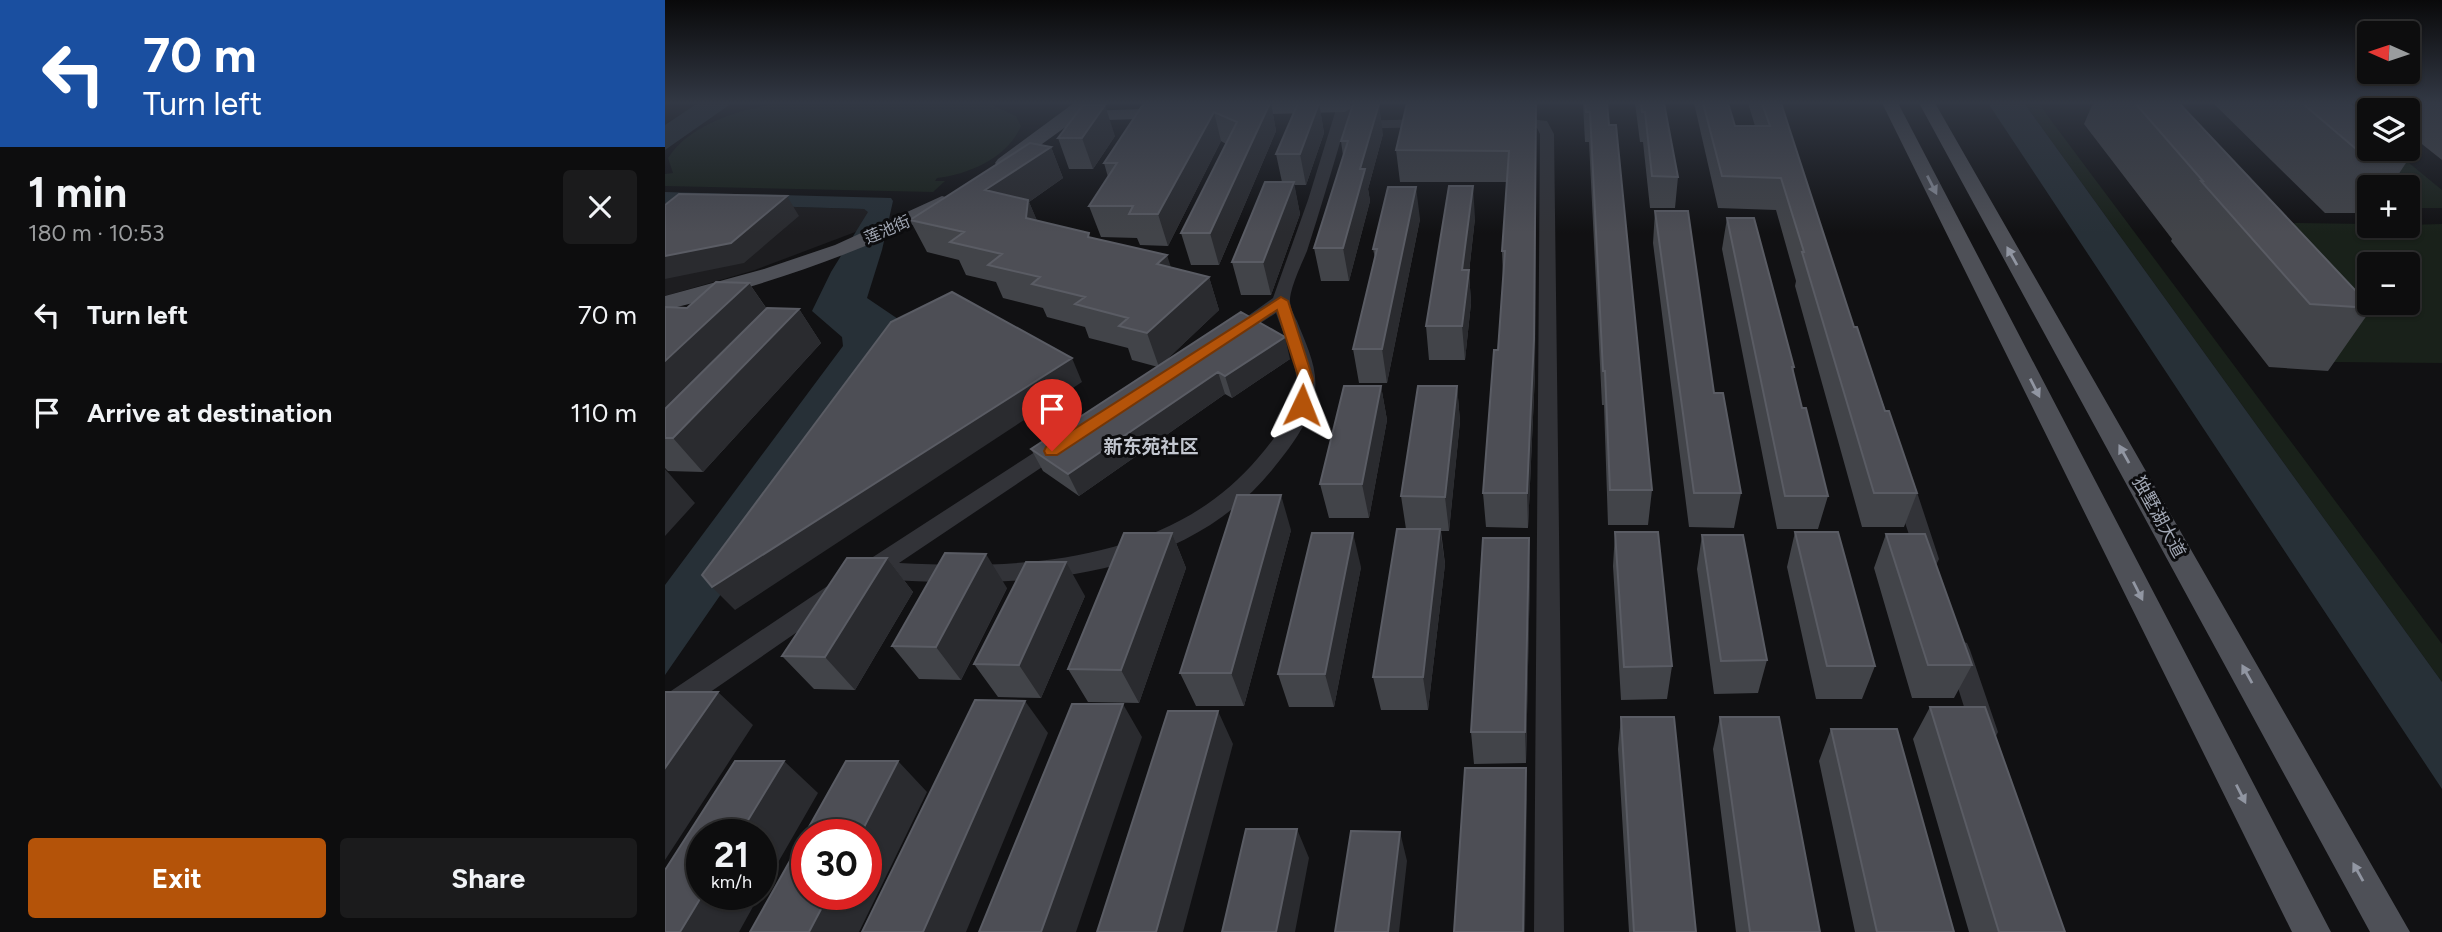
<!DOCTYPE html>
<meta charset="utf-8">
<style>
:root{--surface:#0d0d0e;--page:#1b1b1c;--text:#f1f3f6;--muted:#9a9c9e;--line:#2d2d2e;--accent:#b45309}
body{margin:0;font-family:Figtree,"Noto Sans SC",sans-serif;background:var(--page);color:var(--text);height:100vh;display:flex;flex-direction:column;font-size:26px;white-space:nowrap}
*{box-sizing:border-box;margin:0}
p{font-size:23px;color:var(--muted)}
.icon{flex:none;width:38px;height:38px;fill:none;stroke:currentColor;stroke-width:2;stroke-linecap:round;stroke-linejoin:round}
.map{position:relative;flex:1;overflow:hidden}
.details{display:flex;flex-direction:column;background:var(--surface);width:665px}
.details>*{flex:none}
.top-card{background:#1a4fa0;color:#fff;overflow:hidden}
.needle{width:46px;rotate:273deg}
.fabs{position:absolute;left:1692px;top:21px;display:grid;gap:14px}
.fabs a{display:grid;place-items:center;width:63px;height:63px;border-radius:7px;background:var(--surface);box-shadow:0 2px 5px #0004,0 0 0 2px var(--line);font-size:35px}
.speed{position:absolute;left:21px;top:819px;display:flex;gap:14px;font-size:35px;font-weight:700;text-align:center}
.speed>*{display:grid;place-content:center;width:91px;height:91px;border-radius:50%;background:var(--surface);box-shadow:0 2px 5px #0004,0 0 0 2px var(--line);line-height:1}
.speed small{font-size:18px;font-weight:400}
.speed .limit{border:10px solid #d22;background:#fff;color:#111}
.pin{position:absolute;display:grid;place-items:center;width:60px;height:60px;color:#fff;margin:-72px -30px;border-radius:50% 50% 50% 0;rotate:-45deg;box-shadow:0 0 7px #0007}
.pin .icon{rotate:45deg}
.me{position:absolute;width:77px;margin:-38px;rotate:2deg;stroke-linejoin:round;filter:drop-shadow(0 0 5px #0008)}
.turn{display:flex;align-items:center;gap:24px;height:147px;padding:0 28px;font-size:32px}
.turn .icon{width:91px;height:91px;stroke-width:2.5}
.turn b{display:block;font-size:49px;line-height:60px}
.round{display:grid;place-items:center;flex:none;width:74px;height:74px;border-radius:7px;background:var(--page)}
.headline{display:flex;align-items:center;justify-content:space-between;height:119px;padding:0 28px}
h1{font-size:42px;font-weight:700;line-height:52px}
.action{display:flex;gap:14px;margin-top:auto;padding:14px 28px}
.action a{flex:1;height:80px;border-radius:7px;background:var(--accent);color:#fff;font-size:28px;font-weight:700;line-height:80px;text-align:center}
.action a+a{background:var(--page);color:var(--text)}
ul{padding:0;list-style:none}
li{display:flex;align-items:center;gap:21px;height:98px;padding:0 28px}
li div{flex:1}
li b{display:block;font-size:26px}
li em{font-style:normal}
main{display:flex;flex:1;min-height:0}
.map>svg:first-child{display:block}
.built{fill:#1d1d20}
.green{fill:#19211a;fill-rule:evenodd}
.water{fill:#273037}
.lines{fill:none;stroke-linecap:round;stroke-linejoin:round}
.minor{fill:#323338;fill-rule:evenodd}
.major{fill:#4e5057;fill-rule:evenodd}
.wall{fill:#424449}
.shaded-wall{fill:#2a2b2f}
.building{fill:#4d4e55;stroke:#5a5c64;stroke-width:2}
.oneway{fill:#9196a2}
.route{fill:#b45309;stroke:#753606;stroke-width:2}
.labels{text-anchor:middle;stroke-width:6;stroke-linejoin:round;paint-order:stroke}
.far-street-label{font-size:16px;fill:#a2a8b5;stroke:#0c0c0e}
.street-label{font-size:18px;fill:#a2a8b5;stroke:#0c0c0e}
.neighbourhood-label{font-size:19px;font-weight:bold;fill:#c3c7d0;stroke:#0c0c0e}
</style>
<main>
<section class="details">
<div class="top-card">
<div class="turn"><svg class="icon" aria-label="left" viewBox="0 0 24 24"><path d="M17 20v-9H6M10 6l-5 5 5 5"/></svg><div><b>70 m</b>Turn left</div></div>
</div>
<div class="headline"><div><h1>1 min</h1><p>180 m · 10:53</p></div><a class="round"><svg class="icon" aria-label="close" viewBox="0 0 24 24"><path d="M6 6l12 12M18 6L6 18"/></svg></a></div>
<ul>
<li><svg class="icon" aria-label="left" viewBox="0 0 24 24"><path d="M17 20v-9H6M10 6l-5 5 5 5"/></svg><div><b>Turn left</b></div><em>70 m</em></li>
<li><svg class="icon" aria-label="arrive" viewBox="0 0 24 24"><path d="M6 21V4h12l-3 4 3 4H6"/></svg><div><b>Arrive at destination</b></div><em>110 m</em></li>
</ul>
<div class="action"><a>Exit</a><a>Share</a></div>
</section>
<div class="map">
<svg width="1777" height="932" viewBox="0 0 1777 932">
<rect width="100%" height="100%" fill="#111113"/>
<path class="built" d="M0 203 199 209 203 211V214L193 231 90 270 0 296Z"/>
<path class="green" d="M115 103 325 104 351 116 356 126C343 157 305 174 272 178L270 181H280L268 192 0 186V174L8 173 3 158C26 123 75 110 115 103Z
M1359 103H1379L1374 104 1388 123 1777 644V682Z
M1727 149 1777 190V208H1743V187H1706Z
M1632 223 1704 224V226L1777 224V363L1669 362 1662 354H1671L1679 348 1668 336 1618 224ZM1704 264H1743V303H1704Z"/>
<path class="water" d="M33 103H67L0 150V125Z
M1323 103H1359L1777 682V789Z
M0 192 226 198 228 201 217 250 202 298 236 321 238 331 0 675V585L178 346 177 337 147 311 166 272 203 212 199 209 0 203Z"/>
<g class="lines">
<path class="minor" d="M673 103H687L682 121 767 119 774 123 767 127 679 129C667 170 655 210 642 251 637 263 625 288 625 301 625 307 629 315 632 321 641 345 655 370 649 397 644 424 624 449 607 470 512 586 346 588 209 579L199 583 191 580 187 574 191 568 387 441H401L404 446 401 451 234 563C360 570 505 562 593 458 609 439 629 415 631 389 634 363 619 337 611 313L571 339H559L556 335 608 298 643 200Z
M844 117 882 121 889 134 899 932H869L875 134 872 128 839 124 837 121Z
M1237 472 1245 475 1248 480 1274 559 1271 565 1263 568 1255 565 1252 559 1226 480 1229 475Z
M172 583 180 585 184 592 180 599 9 717 0 721V695L164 585Z
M1293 640 1302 643 1305 650 1333 732 1329 740 1320 744 1311 740 1307 732 1281 650 1284 643Z"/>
<path class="major" d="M409 103H426L420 111 507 108 515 113 507 118 409 121 345 167H333L330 163 333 159Z
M660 103H682L688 107 680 112 573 115 565 110 573 105Z
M1217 103H1233L1666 932H1627Z
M1254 103H1270L1745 932H1705Z
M277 196 284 198 287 202 284 206C194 255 99 285 0 310V296L99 269 170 245Z"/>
</g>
<path class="wall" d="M479 103H606L611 131 554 265H526L516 233 561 144 556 141 503 246 475 245 472 238 436 237 424 206 443 177 439 163Z
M654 103 659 133 641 185H629L635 214 606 295H576L567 262 617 182 611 154Z
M918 103H942L987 490 983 525H943L939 405H937L924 142H920Z
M970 103H999L1013 177 1010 208H985L978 142H975Z
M1029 103H1063L1070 126H1090L1083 103H1116L1189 327 1252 493 1239 527H1197L1130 286 1131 281 1111 210 1053 208Z
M1428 103H1514L1707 308 1663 371 1604 367 1506 241 1507 239 1419 124Z
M1548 103H1683L1747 154 1725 187H1704V213H1660Z
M1703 103H1777V160L1743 133V110H1713Z
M871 132 870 373 863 528 821 527 818 493 833 350 838 278 837 251 842 182H735L731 150Z
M718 134 703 189 705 201 684 281H656L649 248 678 156 676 141Z
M450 136 428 169H404L393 138Z
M386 147 398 178 364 202 372 221 426 238 506 267 544 277 554 310 499 362 625 359 567 398 560 394 414 496 378 471 366 449 493 367 467 360 463 348 424 338 420 327 382 317 378 308 338 298 331 282 301 275 294 260 262 252 245 220Z
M990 211 1076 493 1069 528 1024 527 988 243Z
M810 218 804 272 806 303 800 360H764L761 326Z
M1062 218 1129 367 1128 372 1137 408 1163 496 1153 529H1112L1057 249Z
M755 219 722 383H694L688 349 710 258 708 249Z
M84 283 102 309H134L156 343 38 472 3 471 0 468V307L22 308Z
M716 386 722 420 704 518H664L655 484Z
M792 386 795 421 784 531H776L780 564 763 710H716L708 677 741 529 736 496Z
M626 530 579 706H531L515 673Z
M950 532 1007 666 1002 699 956 700 948 566Z
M1130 532 1210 666 1197 699H1151L1122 567Z
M507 533 521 568 474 703 423 702 403 669Z
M1221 534 1307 665 1289 698H1247L1209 568Z
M1037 535 1102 660 1093 693 1049 694 1032 569Z
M222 558 248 592 190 690 149 689 117 656Z
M696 567 669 707H624L613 674Z
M865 572 861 763 809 764 806 732Z
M342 588 296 680 254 679 227 646Z
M420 596 376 698 333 697 309 664Z
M1265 707 1400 932H1304L1248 739Z
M956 717 1031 932H964L953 749Z
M1055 717 1155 932H1071L1048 749Z
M1166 729 1289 932H1190L1154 761Z"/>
<path class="shaded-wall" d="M605 103H606L611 131 554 265 545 233Z
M654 103 659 133 641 185 635 154Z
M871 103 870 373 863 528 862 493Z
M714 104 718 134 703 189 705 201 684 281 678 248 695 169Z
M440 105 450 136 428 169 417 138Z
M549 112 556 141 503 246 493 214Z
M386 147 398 178 364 202 377 232 320 190Z
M629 182 635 214 606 295 598 262Z
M808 186 810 218 804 272 806 303 800 360 797 326V270Z
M751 187 755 219 722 383 717 349Z
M122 196 134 216 79 263 0 279V256Z
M502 255 513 289 492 264Z
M544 277 554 310 494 367 482 333Z
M84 283 107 317 0 423V361Z
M134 309 156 343 38 472 8 438Z
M620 337 625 359 567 398 560 376Z
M407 358 417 382 70 610 47 587Z
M553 372 560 394 414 496 403 474Z
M716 386 722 420 704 518 697 484Z
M792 386 795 421 784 531 780 497Z
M0 469 30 503 0 536Z
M616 495 626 530 579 706 566 673Z
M775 529 780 564 763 710 758 677Z
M507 533 521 568 474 703 456 670Z
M688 533 696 567 669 707 660 674Z
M864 538 865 572 861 763 860 732Z
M321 554 342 588 296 680 271 647Z
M222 558 248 592 190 690 160 657Z
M401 562 420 596 376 698 354 665Z
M53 692 88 725 0 860V768Z
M360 701 383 733 301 932H258Z
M458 704 477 737 411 932H376Z
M553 711 568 744 518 932H491Z
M119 761 153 793 96 892V835H74Z
M233 761 262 792 194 932H144L164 894H201V835H195Z
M861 768 862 799 860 932H858Z
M632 829 644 858 630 932H611Z
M735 832 742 861 734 932H723Z
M38 894H95L74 932H15Z"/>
<path class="building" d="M479 103H605L545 233H516L572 122 549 112 493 214H464L468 206H424L452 163H439Z
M633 103H654L635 154H611Z
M742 103H871L869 339 862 493H818L829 350H833L840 251H837L844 151 731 150Z
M920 103H942L944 125H951L987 490H945L940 371H938L925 112H921Z
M976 103H999L1013 177 987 176 980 112H977Z
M1038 103H1063L1070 126H1105L1097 103H1116L1189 327H1192L1220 411H1224L1252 493H1209L1137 252H1139L1116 178 1057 176Z
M1470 103H1514L1707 308 1645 304 1536 181H1538Z
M1637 103H1683L1704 120V149H1741L1747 154H1697Z
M688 104H714L695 169H700L678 248H649L683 141H676Z
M418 105H440L417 138H393Z
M365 143 386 147 320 190 363 200 361 218 424 233 423 237 502 255 492 264 544 277 482 333 454 326 463 318 410 304 420 297 367 284 375 277 323 265 337 254 285 242 299 232 245 220Z
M600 182H629L598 262H567Z
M784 186H808L797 270H804L797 326H761Z
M723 187H751L717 349H688L712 249H708Z
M14 194 122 196 66 243 0 256V205Z
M990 211H1023L1049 393H1058L1076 493H1029Z
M1062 218H1089L1129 367H1127L1137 408H1141L1163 496H1120Z
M51 282 84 283 0 361V307L22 308Z
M287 292 407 358 47 587 37 575 226 322Z
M102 308 134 309 8 438H0V409Z
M576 312 620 337 560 376 553 372 403 474 366 449Z
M679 386H716L697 484H655Z
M753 386H792L780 497 736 496Z
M572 495H616L566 673H515Z
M732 529H775L758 677H708Z
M950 532H993L1007 666 959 667Z
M1130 532H1173L1210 666H1162Z
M459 533H507L456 670 403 669Z
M647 533H688L660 674H613Z
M1221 534H1260L1307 665H1263Z
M1037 535H1078L1102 660 1056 661Z
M818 538H864L860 732H806Z
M280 553 321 554 271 647 227 646Z
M182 558H222L160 657 117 656Z
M361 562H401L354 665 309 664Z
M0 692H53L0 768Z
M310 700 360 701 258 932H197Z
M407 704H458L376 932H314Z
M1265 707H1320L1400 932H1334Z
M503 711H553L491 932H432Z
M956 717H1009L1031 932H969Z
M1055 717H1114L1155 932H1085Z
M1166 729H1232L1289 932H1212Z
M70 761H119L74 835H37L38 894 15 932H0V870Z
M181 761H233L195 835H142V894H164L144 932H85Z
M800 768H861L858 932H789Z
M581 829H632L611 932H557Z
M686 831 735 832 723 932H670Z"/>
<defs><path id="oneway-solid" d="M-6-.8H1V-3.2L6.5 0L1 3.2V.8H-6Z" transform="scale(1.75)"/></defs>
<g class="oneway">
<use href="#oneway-solid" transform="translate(1267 185) rotate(63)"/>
<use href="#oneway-solid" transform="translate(1347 256) rotate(-119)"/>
<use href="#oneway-solid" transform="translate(1370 388) rotate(63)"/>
<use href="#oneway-solid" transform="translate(1459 454) rotate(-119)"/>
<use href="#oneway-solid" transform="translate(1473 591) rotate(63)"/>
<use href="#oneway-solid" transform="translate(1582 674) rotate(-119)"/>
<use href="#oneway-solid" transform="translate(1576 794) rotate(63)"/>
<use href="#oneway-solid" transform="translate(1693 872) rotate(-119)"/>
</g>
<linearGradient id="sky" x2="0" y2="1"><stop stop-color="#09090a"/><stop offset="0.44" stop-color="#323844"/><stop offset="1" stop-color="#323844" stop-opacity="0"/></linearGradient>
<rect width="1777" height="233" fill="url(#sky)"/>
<path class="route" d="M616 297 623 301 648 379 643 409H632L630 405 634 379 612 310 392 455H381L379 451 381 447Z"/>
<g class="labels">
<g class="far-street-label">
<text transform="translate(222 229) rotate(-23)" y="6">莲池街</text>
</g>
<g class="street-label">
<text transform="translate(1494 517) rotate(61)" y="6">独墅湖大道</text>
</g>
<g class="neighbourhood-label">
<text x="486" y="453">新东苑社区</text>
</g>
</g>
</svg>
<div class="fabs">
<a><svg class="needle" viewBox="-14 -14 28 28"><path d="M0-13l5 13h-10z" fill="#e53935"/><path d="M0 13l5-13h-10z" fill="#9a9c9e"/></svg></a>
<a><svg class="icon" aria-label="layers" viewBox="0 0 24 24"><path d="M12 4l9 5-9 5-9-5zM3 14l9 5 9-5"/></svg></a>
<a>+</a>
<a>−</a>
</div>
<div class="speed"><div>21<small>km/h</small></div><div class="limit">30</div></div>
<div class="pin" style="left:387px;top:451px;background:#d93025"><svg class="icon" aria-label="arrive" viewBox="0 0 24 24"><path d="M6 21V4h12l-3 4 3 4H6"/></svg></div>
<svg class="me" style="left:637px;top:405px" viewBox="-20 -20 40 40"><path d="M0-17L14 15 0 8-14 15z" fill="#b45309" stroke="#fff" stroke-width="4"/></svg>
</div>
</main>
